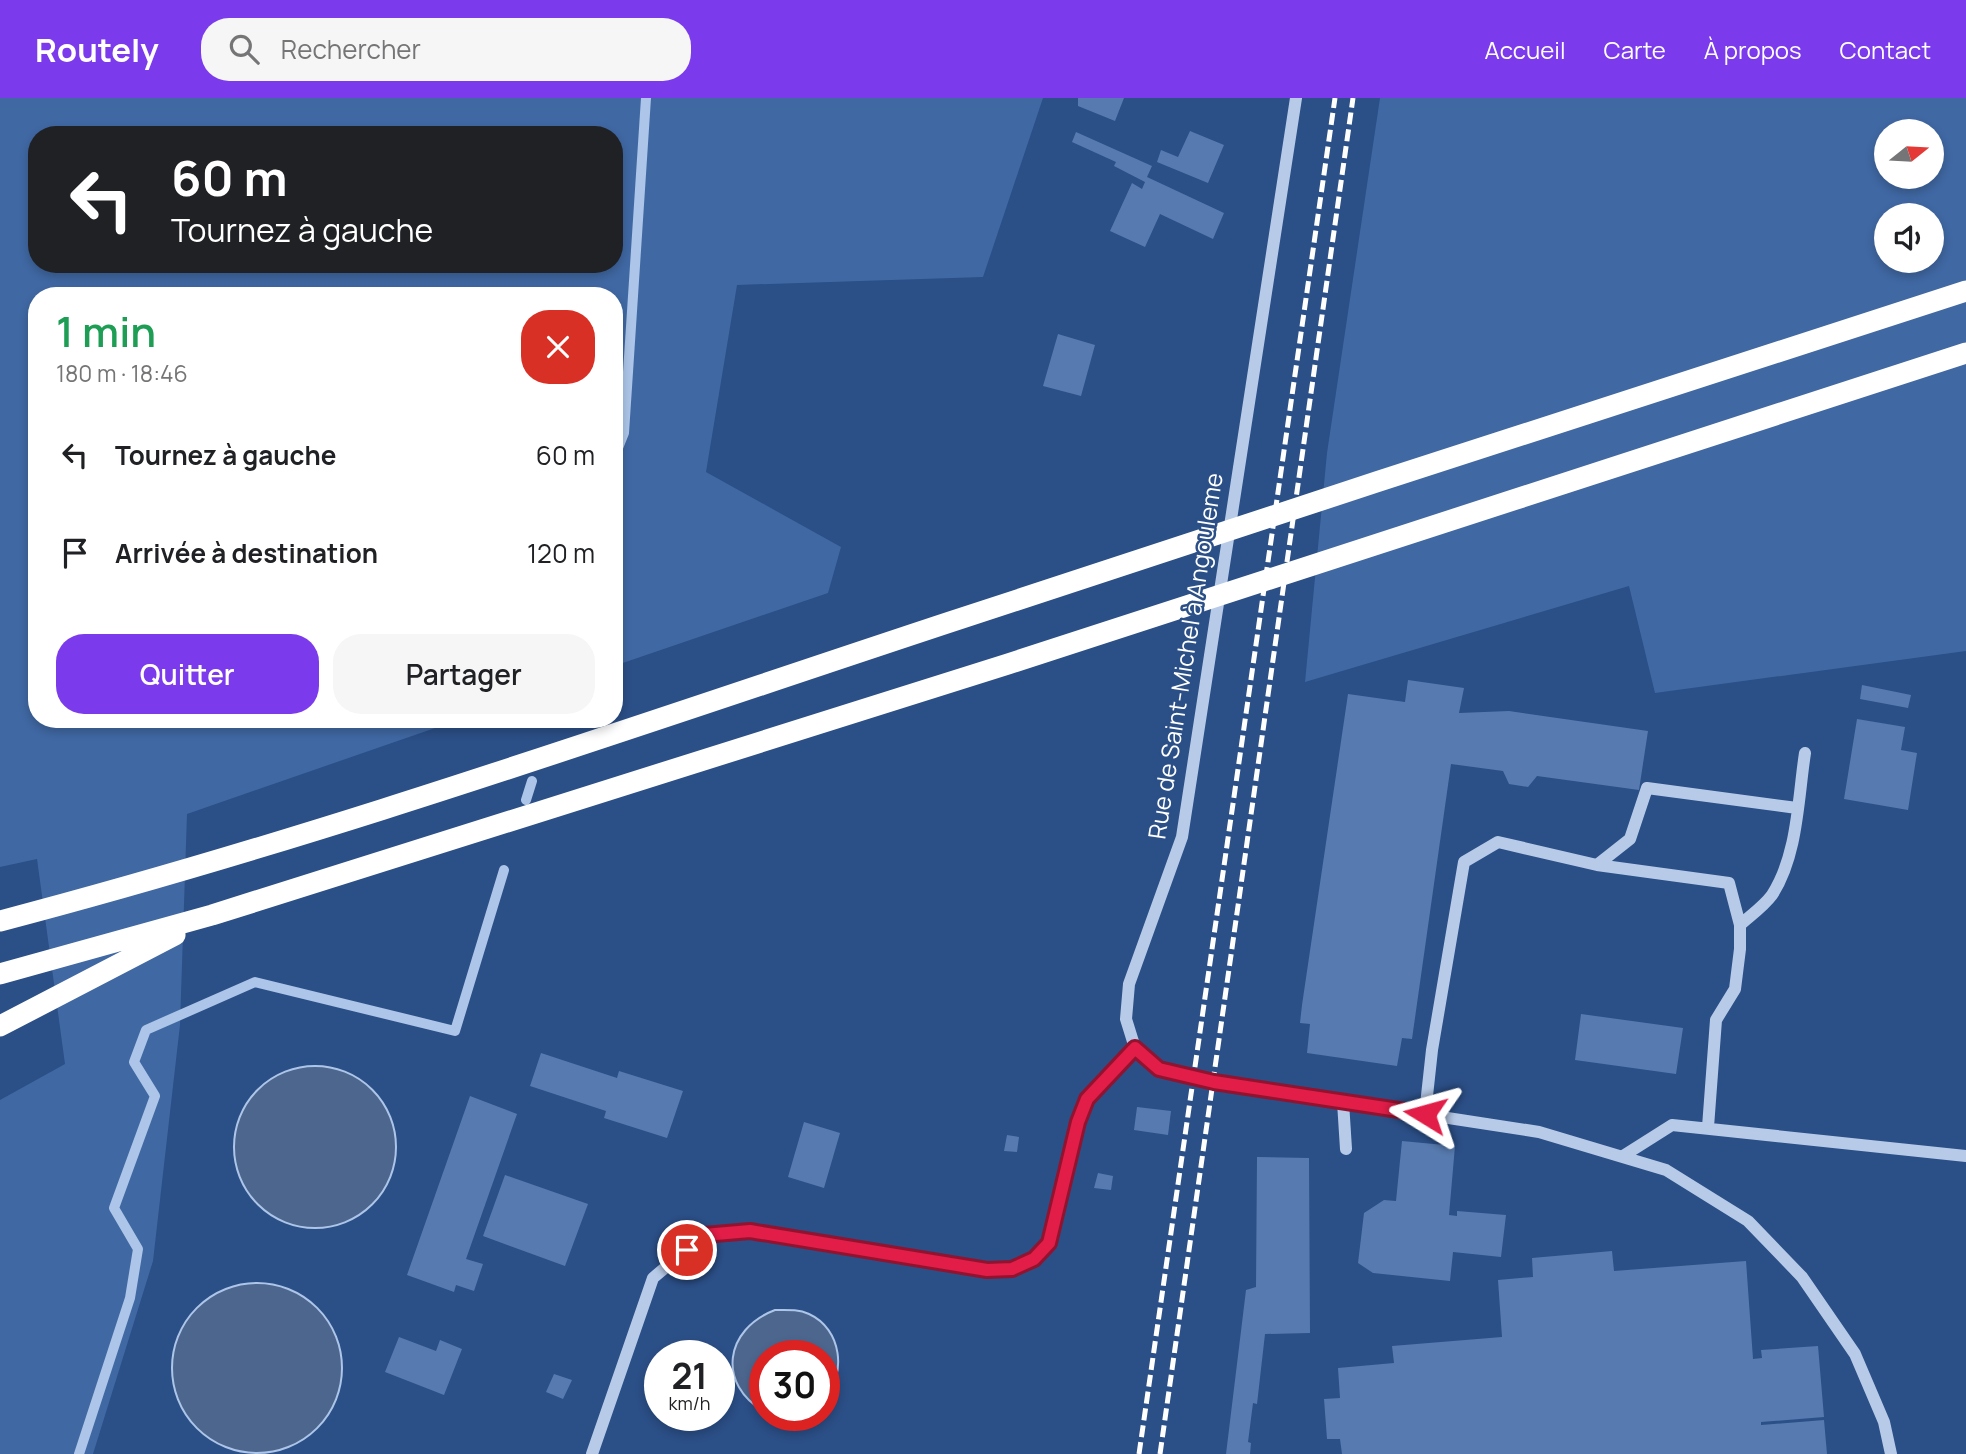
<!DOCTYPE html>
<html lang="fr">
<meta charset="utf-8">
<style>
:root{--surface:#fff;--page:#f6f6f6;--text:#202124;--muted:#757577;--accent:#7c3aed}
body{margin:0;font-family:Manrope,sans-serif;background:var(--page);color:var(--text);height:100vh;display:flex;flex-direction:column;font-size:26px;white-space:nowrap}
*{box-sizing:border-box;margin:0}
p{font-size:23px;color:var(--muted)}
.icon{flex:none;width:38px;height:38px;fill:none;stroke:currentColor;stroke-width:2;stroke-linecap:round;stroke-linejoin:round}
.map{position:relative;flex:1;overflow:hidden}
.sheet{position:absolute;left:28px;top:189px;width:595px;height:441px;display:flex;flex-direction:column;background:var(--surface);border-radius:28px;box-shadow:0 4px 10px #0003}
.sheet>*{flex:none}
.hud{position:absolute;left:28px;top:28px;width:595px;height:147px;border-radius:28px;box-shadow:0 4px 10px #0003;background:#202124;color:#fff;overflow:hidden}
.needle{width:46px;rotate:72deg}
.tools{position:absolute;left:1874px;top:21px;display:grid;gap:14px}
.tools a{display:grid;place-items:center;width:70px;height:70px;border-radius:50%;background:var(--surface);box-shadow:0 4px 10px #0003;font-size:35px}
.speed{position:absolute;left:644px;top:1242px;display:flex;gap:14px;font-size:35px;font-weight:700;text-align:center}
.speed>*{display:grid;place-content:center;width:91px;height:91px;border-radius:50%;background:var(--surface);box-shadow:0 4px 10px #0003;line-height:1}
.speed small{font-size:18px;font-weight:400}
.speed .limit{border:10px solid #d22;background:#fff;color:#111}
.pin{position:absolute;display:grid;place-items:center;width:60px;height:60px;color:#fff;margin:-30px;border:4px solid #fff;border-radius:50%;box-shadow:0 2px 7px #0007}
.me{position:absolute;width:77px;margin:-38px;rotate:278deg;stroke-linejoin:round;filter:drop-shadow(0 0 5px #0008)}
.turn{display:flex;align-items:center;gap:24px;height:147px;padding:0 28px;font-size:32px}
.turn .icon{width:91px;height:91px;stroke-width:2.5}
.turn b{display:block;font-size:49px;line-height:60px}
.round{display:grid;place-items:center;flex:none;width:74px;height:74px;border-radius:28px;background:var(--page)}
.summary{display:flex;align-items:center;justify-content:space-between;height:119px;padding:0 28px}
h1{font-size:42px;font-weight:600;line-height:52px;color:#1e9e55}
.primary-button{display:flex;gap:14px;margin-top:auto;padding:14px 28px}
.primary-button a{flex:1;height:80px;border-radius:28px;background:var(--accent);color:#fff;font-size:28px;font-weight:600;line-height:80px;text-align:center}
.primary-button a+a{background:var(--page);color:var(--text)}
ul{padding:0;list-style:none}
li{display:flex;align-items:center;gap:21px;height:98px;padding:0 28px}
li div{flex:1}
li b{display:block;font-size:26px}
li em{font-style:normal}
header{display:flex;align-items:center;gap:42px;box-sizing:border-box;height:98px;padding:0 35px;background:var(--accent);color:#fff}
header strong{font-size:33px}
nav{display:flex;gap:38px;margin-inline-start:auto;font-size:24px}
.search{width:490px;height:63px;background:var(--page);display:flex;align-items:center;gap:18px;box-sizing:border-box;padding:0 24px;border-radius:28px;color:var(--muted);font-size:26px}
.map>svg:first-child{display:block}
.green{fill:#4068a3;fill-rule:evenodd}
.water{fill:#4d668e;stroke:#acc5e8;stroke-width:2}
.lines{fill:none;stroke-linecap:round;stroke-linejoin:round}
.stream{stroke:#acc5e8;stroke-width:10}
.building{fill:#577bb0}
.minor{stroke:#b7cbe8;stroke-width:12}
.highway{stroke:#fff;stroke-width:21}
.rail{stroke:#fff;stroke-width:5;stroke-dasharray:12 5;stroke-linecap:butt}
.route-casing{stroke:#92132f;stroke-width:18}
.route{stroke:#e11d48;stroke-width:12}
.labels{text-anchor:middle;stroke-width:5;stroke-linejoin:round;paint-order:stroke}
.street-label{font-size:24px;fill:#fff;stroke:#2b4f87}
</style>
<header>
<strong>Routely</strong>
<div class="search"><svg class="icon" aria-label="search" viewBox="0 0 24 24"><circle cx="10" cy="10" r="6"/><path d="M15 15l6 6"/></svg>Rechercher</div>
<nav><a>Accueil</a><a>Carte</a><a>À propos</a><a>Contact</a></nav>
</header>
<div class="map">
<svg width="1966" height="1356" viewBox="0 0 1966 1356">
<rect width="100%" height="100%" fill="#2b4f87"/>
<path class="green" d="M0 0H1043L983 179 737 187 706 374 841 449 828 495 614 568V198H37V621H461L187 716 180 927 153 1163 93 1356H0V1002L65 966 37 761 0 769ZM37 37H614V166H37Z
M1380 0H1966V553L1655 595 1629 488 1305 584 1327 355ZM1886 33H1932V79H1886ZM1886 117H1932V163H1886Z"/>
<path class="water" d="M234 1049a81 81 0 1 1 162 0a81 81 0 1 1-162 0Z
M172 1270a85 85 0 1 1 170 0a85 85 0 1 1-170 0Z
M775 1212C787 1212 798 1211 809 1216 842 1231 847 1276 824 1302V1258H765V1314C716 1286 725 1231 775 1212Z"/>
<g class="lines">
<path class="stream" d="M614 360 624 335 646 0
M526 702 532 683
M79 1356 130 1200 138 1151 114 1110 155 998 134 964 146 932 255 884 455 933 504 772"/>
</g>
<path class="building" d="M1078 0H1124L1115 23 1078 8Z
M1190 33 1224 47 1208 85 1157 64 1161 52 1178 59Z
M1076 34 1152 68 1147 79 1224 115 1213 141 1160 116 1145 149 1110 133 1132 85 1142 91 1145 84 1114 68 1116 64 1072 44Z
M1058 236 1095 247 1081 298 1043 288Z
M1408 582 1464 590 1459 615 1509 613 1648 633 1639 692 1537 678 1528 689 1509 686 1503 673 1451 666 1412 941 1402 940 1397 968 1307 955 1310 926 1300 925 1302 907 1348 596 1405 604Z
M1862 587 1911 597 1908 610 1860 601Z
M1857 621 1905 629 1901 652 1917 655 1908 712 1844 701Z
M1581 916 1683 930 1676 976 1575 962Z
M541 955 617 980 619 973 683 993 667 1040 604 1020 606 1013 530 988Z
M470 998 517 1016 466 1161 483 1166 474 1193 456 1187 454 1194 407 1177Z
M1137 1009 1171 1013 1168 1037 1134 1032Z
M804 1024 840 1035 824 1090 788 1079Z
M1007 1037 1019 1039 1017 1054 1004 1053Z
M1402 1043 1455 1048 1449 1117 1457 1118V1113L1506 1117 1501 1159 1453 1154 1450 1183 1373 1175 1358 1165 1364 1115 1384 1102 1396 1103Z
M1257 1059 1309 1060 1310 1235 1265 1236 1257 1306 1253 1305 1248 1344 1251 1345 1250 1356H1226L1246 1192 1256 1189Z
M1098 1075 1113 1078 1111 1092 1094 1090Z
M505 1077 588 1106 565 1168 483 1138Z
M1612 1153 1614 1173 1746 1163 1753 1261 1762 1260 1761 1252 1818 1248 1824 1319 1761 1324V1327L1824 1322 1827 1356H1342L1340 1341H1327L1324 1301 1340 1300 1338 1270 1394 1265 1392 1248 1502 1239 1498 1182 1533 1179 1532 1160Z
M399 1239 436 1253 440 1242 462 1251 444 1297 385 1274Z
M554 1276 572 1282 563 1301 546 1294Z"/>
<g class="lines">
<path class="minor" d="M1296 0 1182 739 1129 886 1126 921 1135 950 1159 971 1214 984 1539 1034 1666 1072 1748 1123 1802 1179 1855 1256 1884 1324 1891 1356
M1597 767 1630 741 1647 690 1797 710
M1740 827C1750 818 1764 808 1772 797 1798 757 1798 700 1805 655
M1343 1004 1346 1051
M1425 1016 1432 952 1464 764 1498 744 1597 767 1729 785 1740 827V851L1735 891 1716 922 1708 1029
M1623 1058 1672 1027 1966 1058
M592 1356 653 1180 704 1137 750 1133 987 1172 1012 1171 1034 1161 1049 1145 1078 1024 1087 1001 1135 950"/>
<path class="highway" d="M0 823C321 739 635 628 950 524 1288 411 1627 304 1966 193
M0 876 212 817 1008 566 1966 255
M0 928 175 837"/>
<path class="rail" d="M1139 1356 1335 0
M1160 1356 1353 0"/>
</g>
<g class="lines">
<g class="route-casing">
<path id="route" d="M687 1152 704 1137 750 1133 987 1172 1012 1171 1034 1161 1049 1145 1078 1024 1087 1001 1135 950 1159 971 1214 984 1425 1016"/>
</g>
<use href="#route" class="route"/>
</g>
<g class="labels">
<g class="street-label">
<text transform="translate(1186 558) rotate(-81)" y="8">Rue de Saint-Michel à Angouleme</text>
</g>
</g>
</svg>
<div class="tools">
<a><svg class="needle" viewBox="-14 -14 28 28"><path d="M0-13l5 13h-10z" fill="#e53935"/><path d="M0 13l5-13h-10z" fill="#757577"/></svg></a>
<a><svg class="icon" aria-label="sound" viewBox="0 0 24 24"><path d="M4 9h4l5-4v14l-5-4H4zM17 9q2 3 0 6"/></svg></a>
</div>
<div class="speed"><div>21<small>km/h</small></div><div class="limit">30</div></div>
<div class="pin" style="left:687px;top:1152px;background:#d93025"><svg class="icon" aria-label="arrive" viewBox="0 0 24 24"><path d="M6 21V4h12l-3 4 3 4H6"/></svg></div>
<svg class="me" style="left:1425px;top:1016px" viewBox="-20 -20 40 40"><path d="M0-17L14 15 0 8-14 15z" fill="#e11d48" stroke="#fff" stroke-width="4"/></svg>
<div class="hud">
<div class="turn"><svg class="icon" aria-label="left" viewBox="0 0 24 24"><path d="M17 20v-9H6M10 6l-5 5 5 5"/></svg><div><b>60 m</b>Tournez à gauche</div></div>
</div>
<section class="sheet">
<div class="summary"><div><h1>1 min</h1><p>180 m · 18:46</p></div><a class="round" style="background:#d93025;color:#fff"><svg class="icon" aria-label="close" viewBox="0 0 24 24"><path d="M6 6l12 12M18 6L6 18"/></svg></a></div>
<ul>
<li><svg class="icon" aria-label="left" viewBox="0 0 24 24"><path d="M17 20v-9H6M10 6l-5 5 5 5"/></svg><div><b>Tournez à gauche</b></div><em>60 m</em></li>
<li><svg class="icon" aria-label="arrive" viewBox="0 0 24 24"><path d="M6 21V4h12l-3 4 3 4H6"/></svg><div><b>Arrivée à destination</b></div><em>120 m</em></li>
</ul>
<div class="primary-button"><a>Quitter</a><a>Partager</a></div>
</section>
</div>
